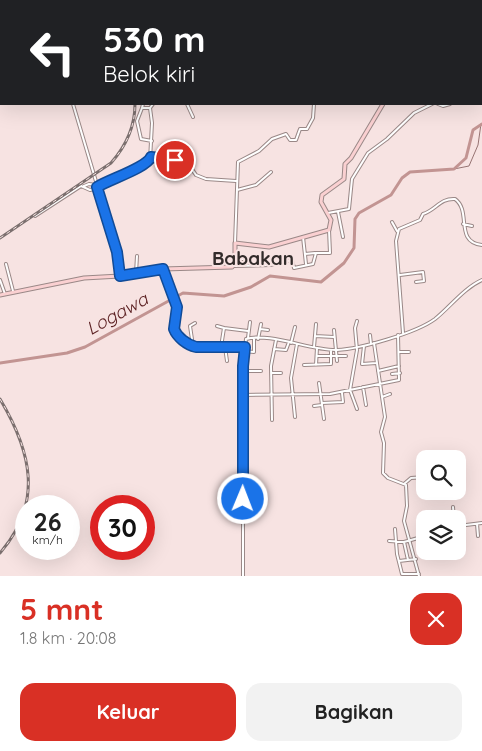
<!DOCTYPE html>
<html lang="id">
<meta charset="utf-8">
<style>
:root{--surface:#fff;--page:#f2f2f2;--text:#222;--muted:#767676;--accent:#d93025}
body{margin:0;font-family:Quicksand,sans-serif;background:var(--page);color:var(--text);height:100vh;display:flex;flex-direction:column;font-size:19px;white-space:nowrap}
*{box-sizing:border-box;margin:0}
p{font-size:16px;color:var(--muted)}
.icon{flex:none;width:28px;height:28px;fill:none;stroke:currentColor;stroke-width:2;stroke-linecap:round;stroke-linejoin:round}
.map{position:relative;height:576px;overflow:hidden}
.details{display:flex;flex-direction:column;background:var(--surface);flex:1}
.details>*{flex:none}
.banner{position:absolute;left:0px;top:0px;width:482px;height:105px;box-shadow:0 5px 20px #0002;background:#202124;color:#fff;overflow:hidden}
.fabs{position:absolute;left:416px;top:450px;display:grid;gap:10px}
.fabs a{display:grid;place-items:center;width:50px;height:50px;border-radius:10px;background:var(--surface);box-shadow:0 5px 20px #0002;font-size:25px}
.speed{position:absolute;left:15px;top:495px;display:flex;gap:10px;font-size:25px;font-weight:700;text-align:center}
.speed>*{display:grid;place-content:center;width:65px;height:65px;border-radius:50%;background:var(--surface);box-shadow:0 5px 20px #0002;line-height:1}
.speed small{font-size:12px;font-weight:400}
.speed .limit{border:8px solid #d22;background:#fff;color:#111}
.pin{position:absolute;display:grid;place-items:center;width:42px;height:42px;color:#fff;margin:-21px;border:2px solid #fff;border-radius:50%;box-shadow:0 1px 5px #0007}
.me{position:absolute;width:55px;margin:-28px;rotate:1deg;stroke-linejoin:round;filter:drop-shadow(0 0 4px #0008)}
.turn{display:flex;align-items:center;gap:18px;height:105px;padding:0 20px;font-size:22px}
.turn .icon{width:65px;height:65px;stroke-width:2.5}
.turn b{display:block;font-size:35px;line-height:42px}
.round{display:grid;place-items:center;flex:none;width:52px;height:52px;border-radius:15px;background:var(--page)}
.overview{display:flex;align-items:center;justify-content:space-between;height:85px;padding:0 20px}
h1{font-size:30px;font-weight:700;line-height:38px;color:var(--accent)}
.action{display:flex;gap:10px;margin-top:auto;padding:10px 20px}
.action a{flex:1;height:58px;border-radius:15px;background:var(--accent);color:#fff;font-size:20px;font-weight:700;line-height:58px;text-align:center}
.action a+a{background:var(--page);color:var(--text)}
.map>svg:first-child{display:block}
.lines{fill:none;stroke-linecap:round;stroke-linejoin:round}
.stream{stroke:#977473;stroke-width:1}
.river{stroke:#c29492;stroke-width:3}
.minor-casing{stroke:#9a8887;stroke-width:4}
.secondary-casing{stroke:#9a8887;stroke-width:5}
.minor{stroke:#fff;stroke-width:2}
.secondary{stroke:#fad0d1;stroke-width:3}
.rail-casing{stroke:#7b6f6e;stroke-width:3}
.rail{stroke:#f7e3e2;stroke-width:1;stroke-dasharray:4;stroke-linecap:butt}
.route-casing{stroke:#114b97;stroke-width:12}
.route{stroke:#1a73e8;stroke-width:9}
.labels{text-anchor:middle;stroke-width:4;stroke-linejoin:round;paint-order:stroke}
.water-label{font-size:18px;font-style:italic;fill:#5c2123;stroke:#f7e3e2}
.quarter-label{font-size:19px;font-weight:bold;fill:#322b2a;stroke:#f7e3e2}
</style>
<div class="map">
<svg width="482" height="576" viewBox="0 0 482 576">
<rect width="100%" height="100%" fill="#f7e3e2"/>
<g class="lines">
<path class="stream" d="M454 169 469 166 478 145 481 124"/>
<path class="river" d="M0 363 67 353 85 347 183 293 224 296 251 287 270 276 321 282 344 263 354 248 355 219 359 213 391 195 402 178 410 172 454 169 466 158 473 130 482 124"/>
<g class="minor-casing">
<path id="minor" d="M27 0V1
M383 0 384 1
M441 0 442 1
M476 0V1
M71 1 72 0
M161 1 163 0
M286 1V0
M0 74 1 73
M481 82V90
M73 104 114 242 120 276
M143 104 142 108H150L153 104
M187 104 193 117
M438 104 443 106 450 104
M142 108 137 121 141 139 152 141
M151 157 189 165 196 175 206 179 236 181
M84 186 89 184 96 185
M97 187 150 160 152 123 150 108
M237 190 256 185 271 172
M338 212 343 237
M328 213 349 209 352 179 368 153 387 139 414 113 432 104
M35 216 81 186 90 190 98 188
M392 222 397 231
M463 224 472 226
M303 237 306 264
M235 243 238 162 259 151 272 139 286 134 290 140H296L300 129H307L313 118 314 104
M305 254 315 253
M235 259H243
M6 264 13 291
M234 266 270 265 292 260 294 268 313 264 316 253H330L329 230
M163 269 177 307 174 329C177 337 187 345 196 347H245
M136 273 137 256
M400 275 423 272 424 281 416 282
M0 280 5 294
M217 326 224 328
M260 329 268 330
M334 330 337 361
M403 333 396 241 399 229 420 220 423 214C436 210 440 198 455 199 472 211 454 242 482 245
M370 335 371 344
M315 336 334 337
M248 338 250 322
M258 339 261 324
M291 343 295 327
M374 343 385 417 381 432 384 443 383 473 388 478 406 485 407 506 404 521 419 576
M193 346 190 326 195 323
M364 346 362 364 376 363
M221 347 224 328 248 331
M225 347 227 361
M314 347 316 324
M274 349 286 350 289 342
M244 351 254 352V339
M399 352H409
M317 356H346
M304 365 331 364V350
M316 365 317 348
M244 371H261
M378 371 399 366
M271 373H281
M392 374 400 373
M319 383 324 419
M363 387 366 405
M243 395 330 394 399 380 398 335
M382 397 390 394
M322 403 343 402 342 393
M314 406 322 405
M357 409 350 390 357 350 355 328 357 321
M295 417 291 378 297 344
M272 420 271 366 276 340
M404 484 411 478 425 477
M453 507 454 519
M477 524 478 536
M458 526 482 523
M395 529 397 554 402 574H419
M420 537V523
M389 541 404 542 425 536
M404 542 408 560
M399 561 416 559
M243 576V366L246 339C270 332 311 351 337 350 360 349 416 333 435 319 450 307 464 288 482 280"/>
</g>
<g class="secondary-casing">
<path id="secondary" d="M481 13 482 12
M0 295 84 278 120 276 163 269 232 267 235 263V243L269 247 329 230 331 220 321 202 322 195 344 179 345 164 351 158 383 104"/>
</g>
<use href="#minor" class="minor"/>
<use href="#secondary" class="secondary"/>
<g class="rail-casing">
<path id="rail" d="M104 0 105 1
M0 238 111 163C126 146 135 127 135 104
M0 399C31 451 44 502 0 553"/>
</g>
<use href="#rail" class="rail"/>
</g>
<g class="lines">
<g class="route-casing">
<path id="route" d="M175 160 151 157C146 168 110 179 97 187L117 252 120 276 163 269 177 307 174 329C177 337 187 345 196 347H245L243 366V499"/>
</g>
<use href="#route" class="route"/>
</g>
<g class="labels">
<g class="water-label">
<text transform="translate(117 314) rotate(-29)" y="6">Logawa</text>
</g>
<g class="quarter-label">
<text x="253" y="265">Babakan</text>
</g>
</g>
</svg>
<div class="fabs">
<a><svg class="icon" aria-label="search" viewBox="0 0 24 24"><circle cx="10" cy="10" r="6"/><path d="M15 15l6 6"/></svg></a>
<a><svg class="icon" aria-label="layers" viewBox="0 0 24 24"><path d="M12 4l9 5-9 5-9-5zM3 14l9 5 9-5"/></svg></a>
</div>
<div class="speed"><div>26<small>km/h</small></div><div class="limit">30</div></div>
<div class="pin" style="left:175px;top:160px;background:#d93025"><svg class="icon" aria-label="arrive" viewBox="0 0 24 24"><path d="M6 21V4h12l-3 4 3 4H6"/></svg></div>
<svg class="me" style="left:243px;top:499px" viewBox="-20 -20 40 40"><circle r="17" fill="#1a73e8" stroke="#fff" stroke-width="3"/><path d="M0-11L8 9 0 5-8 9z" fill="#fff"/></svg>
<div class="banner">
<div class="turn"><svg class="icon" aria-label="left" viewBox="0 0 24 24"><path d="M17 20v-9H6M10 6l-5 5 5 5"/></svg><div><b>530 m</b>Belok kiri</div></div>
</div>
</div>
<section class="details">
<div class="overview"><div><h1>5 mnt</h1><p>1.8 km · 20:08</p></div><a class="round" style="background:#d93025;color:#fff"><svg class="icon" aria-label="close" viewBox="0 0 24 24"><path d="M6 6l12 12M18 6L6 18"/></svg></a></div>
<div class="action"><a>Keluar</a><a>Bagikan</a></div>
</section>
